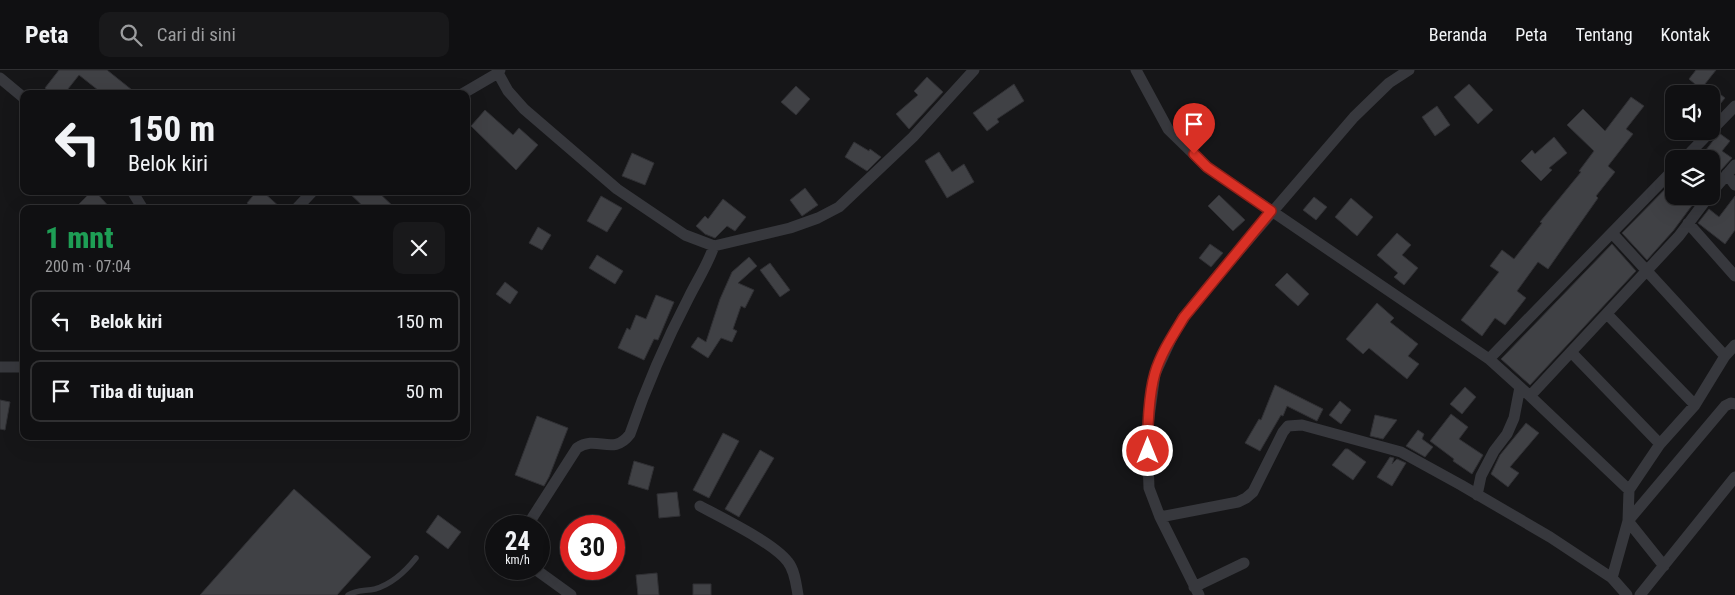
<!DOCTYPE html>
<html lang="id">
<meta charset="utf-8">
<style>
:root{--surface:#101012;--page:#19191b;--text:#f1f3f6;--muted:#9c9d9f;--line:#303032}
body{margin:0;font-family:"Roboto Condensed",sans-serif;background:var(--page);color:var(--text);height:100vh;display:flex;flex-direction:column;font-size:19px;white-space:nowrap}
*{box-sizing:border-box;margin:0}
p{font-size:16px;color:var(--muted)}
.icon{flex:none;width:28px;height:28px;fill:none;stroke:currentColor;stroke-width:2;stroke-linecap:round;stroke-linejoin:round}
.map{position:relative;flex:1;overflow:hidden}
.drawer{position:absolute;left:20px;top:135px;width:450px;height:235px;display:flex;flex-direction:column;background:var(--surface);border-radius:10px;box-shadow:0 5px 20px #0002,0 0 0 1px var(--line)}
.drawer>*{flex:none}
.hud{position:absolute;left:20px;top:20px;width:450px;height:105px;border-radius:10px;box-shadow:0 5px 20px #0002,0 0 0 1px var(--line);background:#101012;color:var(--text);overflow:hidden}
.controls{position:absolute;left:1665px;top:15px;display:grid;gap:10px}
.controls a{display:grid;place-items:center;width:55px;height:55px;border-radius:10px;background:var(--surface);box-shadow:0 5px 20px #0002,0 0 0 1px var(--line);font-size:25px}
.speed{position:absolute;left:485px;top:445px;display:flex;gap:10px;font-size:25px;font-weight:700;text-align:center}
.speed>*{display:grid;place-content:center;width:65px;height:65px;border-radius:50%;background:var(--surface);box-shadow:0 5px 20px #0002,0 0 0 1px var(--line);line-height:1}
.speed small{font-size:12px;font-weight:400}
.speed .limit{border:8px solid #d22;background:#fff;color:#111}
.pin{position:absolute;display:grid;place-items:center;width:42px;height:42px;color:#fff;margin:-51px -21px;border-radius:50% 50% 50% 0;rotate:-45deg;box-shadow:0 0 5px #0007}
.pin .icon{rotate:45deg}
.me{position:absolute;width:55px;margin:-28px;rotate:0deg;stroke-linejoin:round;filter:drop-shadow(0 0 4px #0008)}
.turn{display:flex;align-items:center;gap:18px;height:105px;padding:0 25px;font-size:22px}
.turn .icon{width:65px;height:65px;stroke-width:2.5}
.turn b{display:block;font-size:35px;line-height:42px}
.round{display:grid;place-items:center;flex:none;width:52px;height:52px;border-radius:10px;background:var(--page)}
.head{display:flex;align-items:center;justify-content:space-between;height:85px;padding:0 25px}
h1{font-size:30px;font-weight:800;line-height:38px;color:#1e9e55}
ul{padding:0;list-style:none}
li{display:flex;align-items:center;gap:15px;height:62px;margin:0 10px 8px;padding:0 15px;border:2px solid var(--line);border-radius:10px}
li div{flex:1}
li b{display:block;font-size:19px}
li em{font-style:normal}
header{display:flex;align-items:center;gap:30px;box-sizing:border-box;height:70px;padding:0 25px;background:var(--surface);border-bottom:1px solid var(--line)}
header strong{font-size:24px}
nav{display:flex;gap:28px;margin-inline-start:auto;font-size:18px}
.search{width:350px;height:45px;background:var(--page);display:flex;align-items:center;gap:12px;box-sizing:border-box;padding:0 18px;border-radius:10px;color:var(--muted);font-size:19px}
.map>svg:first-child{display:block}
.building{fill:#404145;stroke:#303034}
.lines{fill:none;stroke-linecap:round;stroke-linejoin:round}
.service{stroke:#37383d;stroke-width:5.5}
.minor{stroke:#37383d;stroke-width:11}
.route-casing{stroke:#8d1f18;stroke-width:12}
.route{stroke:#d93025;stroke-width:9}
</style>
<header>
<strong>Peta</strong>
<div class="search"><svg class="icon" aria-label="search" viewBox="0 0 24 24"><circle cx="10" cy="10" r="6"/><path d="M15 15l6 6"/></svg>Cari di sini</div>
<nav><a>Beranda</a><a>Peta</a><a>Tentang</a><a>Kontak</a></nav>
</header>
<div class="map">
<svg width="1735" height="525" viewBox="0 0 1735 525">
<rect width="100%" height="100%" fill="#161618"/>
<path class="building" d="M59 0H107L137 24H103L79 5 64 24H52L45 18Z
M1696 0H1716L1701 19 1689 9Z
M927 7 943 22 909 59 896 44 918 25 914 21Z
M1014 14 1024 31 997 49 999 52 987 61 973 43Z
M1469 14 1493 40 1478 54 1454 27Z
M796 16 810 29 796 45 781 32Z
M1711 17 1725 28 1711 45Z
M1631 27 1644 36 1626 59 1633 64 1608 96 1615 102 1596 126 1598 128 1548 199 1538 192 1517 221 1526 228 1505 255 1495 248 1482 266 1461 250 1499 202 1490 196 1502 180 1514 189 1542 153 1540 152 1581 102 1579 101 1594 81 1567 55 1583 39 1605 61Z
M1437 36 1450 55 1435 66 1422 47Z
M485 40 513 65 519 58 538 75 516 100 471 56Z
M1719 63 1730 71 1722 81 1732 88 1711 111V89H1699Z
M1554 67 1567 83 1549 98 1552 100 1541 111 1521 91 1532 80 1535 84Z
M854 72 869 81 870 79 881 87 867 101 845 87Z
M939 82 952 102 964 94 974 112 947 128 925 91Z
M632 83 654 93 645 115 622 106Z
M1674 110V126H1699L1673 161 1647 190 1622 163Z
M805 118 818 135 802 146 790 130Z
M92 121H95L111 139H74Z
M257 121H262L282 139H254L247 133Z
M347 121H377L396 139H366Z
M1219 125 1245 150 1233 161 1208 136Z
M601 126 622 138 607 162 587 151Z
M1735 126V160L1725 174 1698 153 1709 139 1719 147Z
M1314 127 1327 137 1316 150 1303 140Z
M1351 128 1373 147 1357 166 1335 147Z
M723 129 746 147 735 161 727 156 715 168 705 164 696 156 705 146 708 149Z
M538 157 551 165 542 180 529 173Z
M1397 163 1411 175 1402 185 1418 198 1404 215 1394 207 1398 203 1377 185Z
M1210 174 1223 183 1211 197 1199 188Z
M1612 174 1636 201 1530 315 1501 289Z
M597 185 623 201 615 214 589 198Z
M749 187 757 196 738 213 754 220 745 238 741 236 733 259 737 261 732 272 721 268 708 288 691 277 698 267 706 272 720 229 732 202Z
M770 193 790 220 780 227 760 200Z
M1287 203 1309 224 1298 236 1275 215Z
M505 212 518 222 510 234 496 224Z
M656 225 674 232 658 270 654 269 644 290 618 278 627 258 630 260 636 245 646 249Z
M1377 233 1394 248 1390 252 1418 274 1408 286 1419 294 1407 309 1369 278 1363 284 1346 269Z
M1275 315 1323 339 1317 351 1287 336 1283 346 1281 345 1260 381 1245 373 1259 349 1261 350Z
M1465 317 1476 327 1462 344 1450 334Z
M0 330 10 332 5 360 0 359Z
M1340 331 1351 340 1341 354 1329 345Z
M1451 344 1468 357 1459 369 1483 385 1472 404 1453 391 1454 389 1430 371Z
M1375 345 1397 350 1383 369 1370 366Z
M537 346 568 358 549 407 544 416 515 405Z
M1526 353 1539 363 1510 397 1519 403 1508 417 1491 404 1500 385Z
M1418 360 1424 364 1422 369 1433 377 1425 387 1406 376Z
M723 363 739 371 709 428 693 420Z
M1345 379H1348L1366 392 1353 410 1332 395Z
M760 380 774 388 739 447 725 439Z
M1390 387 1394 388 1392 394 1397 389 1406 393 1392 416 1377 407Z
M634 391 654 397 648 420 628 414Z
M294 419 371 487 337 525H200Z
M677 422 680 446 659 448 657 424Z
M438 445 461 462 448 479 426 462Z
M657 503 659 525H638L636 505Z
M693 514H711V525H693Z"/>
<g class="lines">
<path class="service" d="M348 525C356 520 365 521 375 519 392 514 405 502 416 488"/>
<path class="minor" d="M1136 0 1168 59 1207 97 1489 289
M498 3 508 21 524 39 617 119 685 165 714 176 790 158 818 148 839 137 913 67 974 0
M0 8 24 28
M462 24 498 3 500 0
M1711 61 1735 36
M1684 89 1711 61
M1674 99 1489 289 1530 326 1679 166 1709 126
M1727 104 1735 115
M132 121 143 139
M1711 123 1735 95
M296 139 313 121
M1688 153 1735 206
M1612 163 1725 286
M1607 244 1695 335
M1571 282 1660 374
M0 297H24
M1530 326 1629 420
M1477 425 1481 406 1494 381 1507 364 1514 348 1520 317
M700 436C722 448 774 473 788 492 795 501 796 514 798 525
M1160 447 1238 432 1246 428 1253 422 1283 362 1288 356 1302 355 1401 382 1461 415 1550 467 1612 508 1627 525
M527 456 577 378C597 364 613 387 630 364 646 317 666 271 689 227 698 209 708 194 714 176
M1664 496 1628 451 1725 336 1731 333 1735 334
M535 499 571 525
M1612 508 1628 451 1629 420 1660 374 1695 335 1725 286 1735 275
M1194 517 1244 493
M1199 525 1160 447 1149 418 1147 362 1155 304 1173 265 1184 247 1219 204 1354 47 1389 13 1409 0
M1640 525 1735 407"/>
</g>
<g class="lines">
<g class="route-casing">
<path id="route" d="M1148 381C1147 359 1149 324 1155 303 1161 283 1173 265 1184 247L1271 141 1207 97 1194 84"/>
</g>
<use href="#route" class="route"/>
</g>
</svg>
<div class="controls">
<a><svg class="icon" aria-label="sound" viewBox="0 0 24 24"><path d="M4 9h4l5-4v14l-5-4H4zM17 9q2 3 0 6"/></svg></a>
<a><svg class="icon" aria-label="layers" viewBox="0 0 24 24"><path d="M12 4l9 5-9 5-9-5zM3 14l9 5 9-5"/></svg></a>
</div>
<div class="speed"><div>24<small>km/h</small></div><div class="limit">30</div></div>
<div class="pin" style="left:1194px;top:84px;background:#d93025"><svg class="icon" aria-label="arrive" viewBox="0 0 24 24"><path d="M6 21V4h12l-3 4 3 4H6"/></svg></div>
<svg class="me" style="left:1148px;top:381px" viewBox="-20 -20 40 40"><circle r="17" fill="#d93025" stroke="#fff" stroke-width="3"/><path d="M0-11L8 9 0 5-8 9z" fill="#fff"/></svg>
<div class="hud">
<div class="turn"><svg class="icon" aria-label="left" viewBox="0 0 24 24"><path d="M17 20v-9H6M10 6l-5 5 5 5"/></svg><div><b>150 m</b>Belok kiri</div></div>
</div>
<section class="drawer">
<div class="head"><div><h1>1 mnt</h1><p>200 m · 07:04</p></div><a class="round"><svg class="icon" aria-label="close" viewBox="0 0 24 24"><path d="M6 6l12 12M18 6L6 18"/></svg></a></div>
<ul>
<li><svg class="icon" aria-label="left" viewBox="0 0 24 24"><path d="M17 20v-9H6M10 6l-5 5 5 5"/></svg><div><b>Belok kiri</b></div><em>150 m</em></li>
<li><svg class="icon" aria-label="arrive" viewBox="0 0 24 24"><path d="M6 21V4h12l-3 4 3 4H6"/></svg><div><b>Tiba di tujuan</b></div><em>50 m</em></li>
</ul>
</section>
</div>
